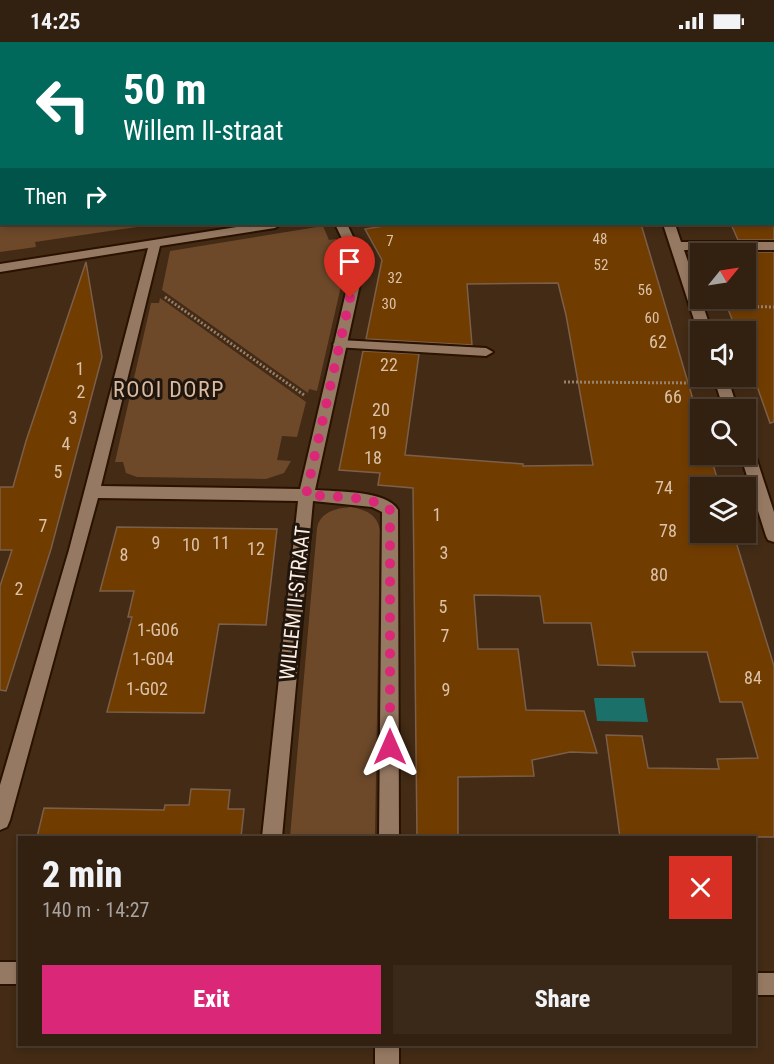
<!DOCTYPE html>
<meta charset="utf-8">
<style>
:root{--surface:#322010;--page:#3a2819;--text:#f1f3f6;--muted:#a8a39f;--line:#4d3e30;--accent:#db2777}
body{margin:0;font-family:"Roboto Condensed",sans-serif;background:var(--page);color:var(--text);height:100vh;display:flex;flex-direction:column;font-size:22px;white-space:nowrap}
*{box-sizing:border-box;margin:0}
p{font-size:20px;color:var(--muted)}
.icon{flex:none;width:33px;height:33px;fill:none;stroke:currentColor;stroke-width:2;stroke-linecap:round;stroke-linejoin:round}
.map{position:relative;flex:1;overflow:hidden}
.panel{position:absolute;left:18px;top:794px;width:738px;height:210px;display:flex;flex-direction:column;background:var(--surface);border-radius:0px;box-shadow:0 3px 9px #0003,0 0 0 2px var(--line)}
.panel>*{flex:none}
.hud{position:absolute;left:0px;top:0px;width:774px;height:183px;box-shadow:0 3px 9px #0003,0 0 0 2px var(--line);background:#00695c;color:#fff;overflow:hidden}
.needle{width:39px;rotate:60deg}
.tools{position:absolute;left:690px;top:201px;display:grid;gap:12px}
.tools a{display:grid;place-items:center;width:66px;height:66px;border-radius:0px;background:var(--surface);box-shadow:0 3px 9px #0003,0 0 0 2px var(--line);font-size:30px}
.pin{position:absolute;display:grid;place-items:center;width:51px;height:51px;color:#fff;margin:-62px -26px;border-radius:50% 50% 50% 0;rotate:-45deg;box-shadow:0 0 6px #0007}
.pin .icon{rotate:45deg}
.me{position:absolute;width:66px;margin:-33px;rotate:0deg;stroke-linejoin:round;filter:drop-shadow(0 0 4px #0008)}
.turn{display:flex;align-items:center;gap:21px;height:126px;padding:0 24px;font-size:27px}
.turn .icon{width:78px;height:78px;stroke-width:2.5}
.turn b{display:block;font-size:42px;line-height:51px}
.then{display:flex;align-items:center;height:57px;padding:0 24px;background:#0003;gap:12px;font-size:22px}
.round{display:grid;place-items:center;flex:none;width:63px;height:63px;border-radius:0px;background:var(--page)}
.headline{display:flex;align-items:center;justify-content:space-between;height:102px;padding:0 24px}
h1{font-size:36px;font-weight:800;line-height:45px}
.primary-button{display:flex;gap:12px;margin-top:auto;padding:12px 24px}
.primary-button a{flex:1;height:69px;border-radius:0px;background:var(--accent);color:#fff;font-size:24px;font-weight:800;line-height:69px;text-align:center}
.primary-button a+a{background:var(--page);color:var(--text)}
.status{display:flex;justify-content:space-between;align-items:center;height:42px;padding:0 30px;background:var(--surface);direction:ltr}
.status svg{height:16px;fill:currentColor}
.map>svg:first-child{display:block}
.green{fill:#6d492a}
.water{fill:#1b7169}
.building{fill:#713c00;stroke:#7b5f49;stroke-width:1.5}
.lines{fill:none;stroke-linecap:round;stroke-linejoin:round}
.service-casing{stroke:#291200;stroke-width:4}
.minor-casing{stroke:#291200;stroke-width:4}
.path{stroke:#96816f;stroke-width:3;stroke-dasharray:2 2;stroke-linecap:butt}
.service{fill:#967962;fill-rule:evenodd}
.minor{fill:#967962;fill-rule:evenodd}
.route{stroke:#db2777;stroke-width:10;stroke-dasharray:0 18}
.labels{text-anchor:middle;stroke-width:6;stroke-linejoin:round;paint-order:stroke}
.far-number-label{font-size:15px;fill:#dbc2a9}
.number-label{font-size:18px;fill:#dbc2a9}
.street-label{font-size:21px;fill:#feeee1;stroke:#21160d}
.neighbourhood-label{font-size:22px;letter-spacing:1.5px;fill:#dabba2;stroke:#21160d}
</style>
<div class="status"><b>14:25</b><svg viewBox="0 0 49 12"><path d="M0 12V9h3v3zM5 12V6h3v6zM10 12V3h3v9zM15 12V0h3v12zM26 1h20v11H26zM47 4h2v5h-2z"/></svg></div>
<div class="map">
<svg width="774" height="1022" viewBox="0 0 774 1022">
<rect width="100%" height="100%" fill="#432b15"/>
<path class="green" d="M0 0H480V1L2 2V182H157L35 200 36 205 0 210Z
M323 184 329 198 336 197 344 219V231L317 349 309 347 308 351 162 248 170 209Z
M160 256 306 360 297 395 282 394 277 418 291 419 284 431 266 437 137 435 126 431 123 420H115L151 261H159Z
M351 465C366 468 377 472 380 488L375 795H290L317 486C320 470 336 466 351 465Z"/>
<path class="water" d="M594 656H644L648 680 597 679Z"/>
<path class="building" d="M396 182H641L700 381V412H710L720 446H700V490H733L774 624V795H620L606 693 642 694 648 726 719 727 717 717 758 716 742 660H720L707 610H632L635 624 598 623 591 581H544L540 554 474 553 478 607H518L526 668 584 669 597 711 570 710 532 718 534 734 458 735V795H417L413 446 378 443 380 431 339 428 363 309 419 312 405 413 523 422V424L593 423 566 273 558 241 467 242 472 303 366 297 382 218 365 187Z
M731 182H774V198H738Z
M743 210H774V380L770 381 746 313V290H737L728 267H746V212Z
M86 220 102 315 51 507 6 649 0 648V544L12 508H0V445H13L26 399Z
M117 485 277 487 266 583 219 582 204 671 107 670 132 575H128L134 549H100Z
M191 747 230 748 228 767H244L241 795H37L44 766 164 768 165 763H189Z"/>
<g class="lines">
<g class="service-casing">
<path id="service" d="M772 23H774V29H772Z
M340 298 486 306 493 310 486 314 335 305 333 302Z"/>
</g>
<g class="minor-casing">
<path id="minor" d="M603 0H613V2H603Z
M772 86H774V92H772Z
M256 182H281L275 186 160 204 101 444 300 447 350 233 346 205 335 182H347L358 205 362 233 315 448C337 450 387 448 398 468L399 795H379L382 470 372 465 313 459 282 795H262L298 459 98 456 10 778 7 785 0 788V743L69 508 148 206 0 230V222Z
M663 182H675L681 200H774V208H684L712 290H700V293L698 290Z
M713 334H727L738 368H724Z
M746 404 751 405 754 409 774 470V500L768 498 766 494 740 412H746Z
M0 920H20V942H0Z
M754 931H774V953H754Z
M375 1002H399V1022H375Z"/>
</g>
<path class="path" d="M165 255 304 353
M721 264 774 265
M564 340 698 341"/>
<use href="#service" class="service"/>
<use href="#minor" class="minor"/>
</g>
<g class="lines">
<path class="route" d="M350 256 306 453C328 455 374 453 390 468V705"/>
</g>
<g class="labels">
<g class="far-number-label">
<text x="600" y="202">48</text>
<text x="390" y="204">7</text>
<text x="601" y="228">52</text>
<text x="395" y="241">32</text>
<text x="645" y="253">56</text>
<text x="389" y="267">30</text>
<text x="652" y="281">60</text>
</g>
<g class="number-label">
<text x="658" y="306">62</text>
<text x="389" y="329">22</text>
<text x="80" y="333">1</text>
<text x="81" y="356">2</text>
<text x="673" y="361">66</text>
<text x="381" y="374">20</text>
<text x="73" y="382">3</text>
<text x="378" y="397">19</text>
<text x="66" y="408">4</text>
<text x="373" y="422">18</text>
<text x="58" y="436">5</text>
<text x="664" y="452">74</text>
<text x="437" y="479">1</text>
<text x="43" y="490">7</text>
<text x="668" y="495">78</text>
<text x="156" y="507">9</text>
<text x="221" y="507">11</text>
<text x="191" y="509">10</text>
<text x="256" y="513">12</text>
<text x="444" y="517">3</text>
<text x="124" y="519">8</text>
<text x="659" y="539">80</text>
<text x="19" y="553">2</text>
<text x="443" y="571">5</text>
<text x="158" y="594">1-G06</text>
<text x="445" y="600">7</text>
<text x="153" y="623">1-G04</text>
<text x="753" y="642">84</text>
<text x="147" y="653">1-G02</text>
<text x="446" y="654">9</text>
</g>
<g class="street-label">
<text transform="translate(295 561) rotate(-84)" y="7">WILLEM II-STRAAT</text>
</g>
<g class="neighbourhood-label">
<text x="169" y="355">ROOI DORP</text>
</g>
</g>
</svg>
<div class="tools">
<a><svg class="needle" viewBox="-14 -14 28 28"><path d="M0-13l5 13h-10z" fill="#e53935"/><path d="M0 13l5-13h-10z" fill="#a8a39f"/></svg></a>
<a><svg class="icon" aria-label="sound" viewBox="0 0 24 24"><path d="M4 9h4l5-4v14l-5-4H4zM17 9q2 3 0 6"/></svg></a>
<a><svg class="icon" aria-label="search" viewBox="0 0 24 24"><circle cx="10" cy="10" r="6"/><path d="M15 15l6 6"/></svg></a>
<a><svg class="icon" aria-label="layers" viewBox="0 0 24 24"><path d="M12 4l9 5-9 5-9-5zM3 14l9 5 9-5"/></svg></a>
</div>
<div class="pin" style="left:350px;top:256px;background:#d93025"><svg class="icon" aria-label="arrive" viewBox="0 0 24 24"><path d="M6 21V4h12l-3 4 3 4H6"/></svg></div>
<svg class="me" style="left:390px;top:705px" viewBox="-20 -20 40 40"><path d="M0-17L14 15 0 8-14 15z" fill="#db2777" stroke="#fff" stroke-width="4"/></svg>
<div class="hud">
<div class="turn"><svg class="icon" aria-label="left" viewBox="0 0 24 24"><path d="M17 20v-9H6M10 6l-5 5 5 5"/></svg><div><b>50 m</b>Willem II-straat</div></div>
<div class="then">Then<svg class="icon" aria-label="right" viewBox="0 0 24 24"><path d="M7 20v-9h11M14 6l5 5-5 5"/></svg></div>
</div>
<section class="panel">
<div class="headline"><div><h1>2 min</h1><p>140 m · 14:27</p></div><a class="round" style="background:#d93025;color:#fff"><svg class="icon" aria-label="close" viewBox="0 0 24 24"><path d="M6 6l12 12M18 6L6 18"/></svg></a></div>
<div class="primary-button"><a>Exit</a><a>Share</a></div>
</section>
</div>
